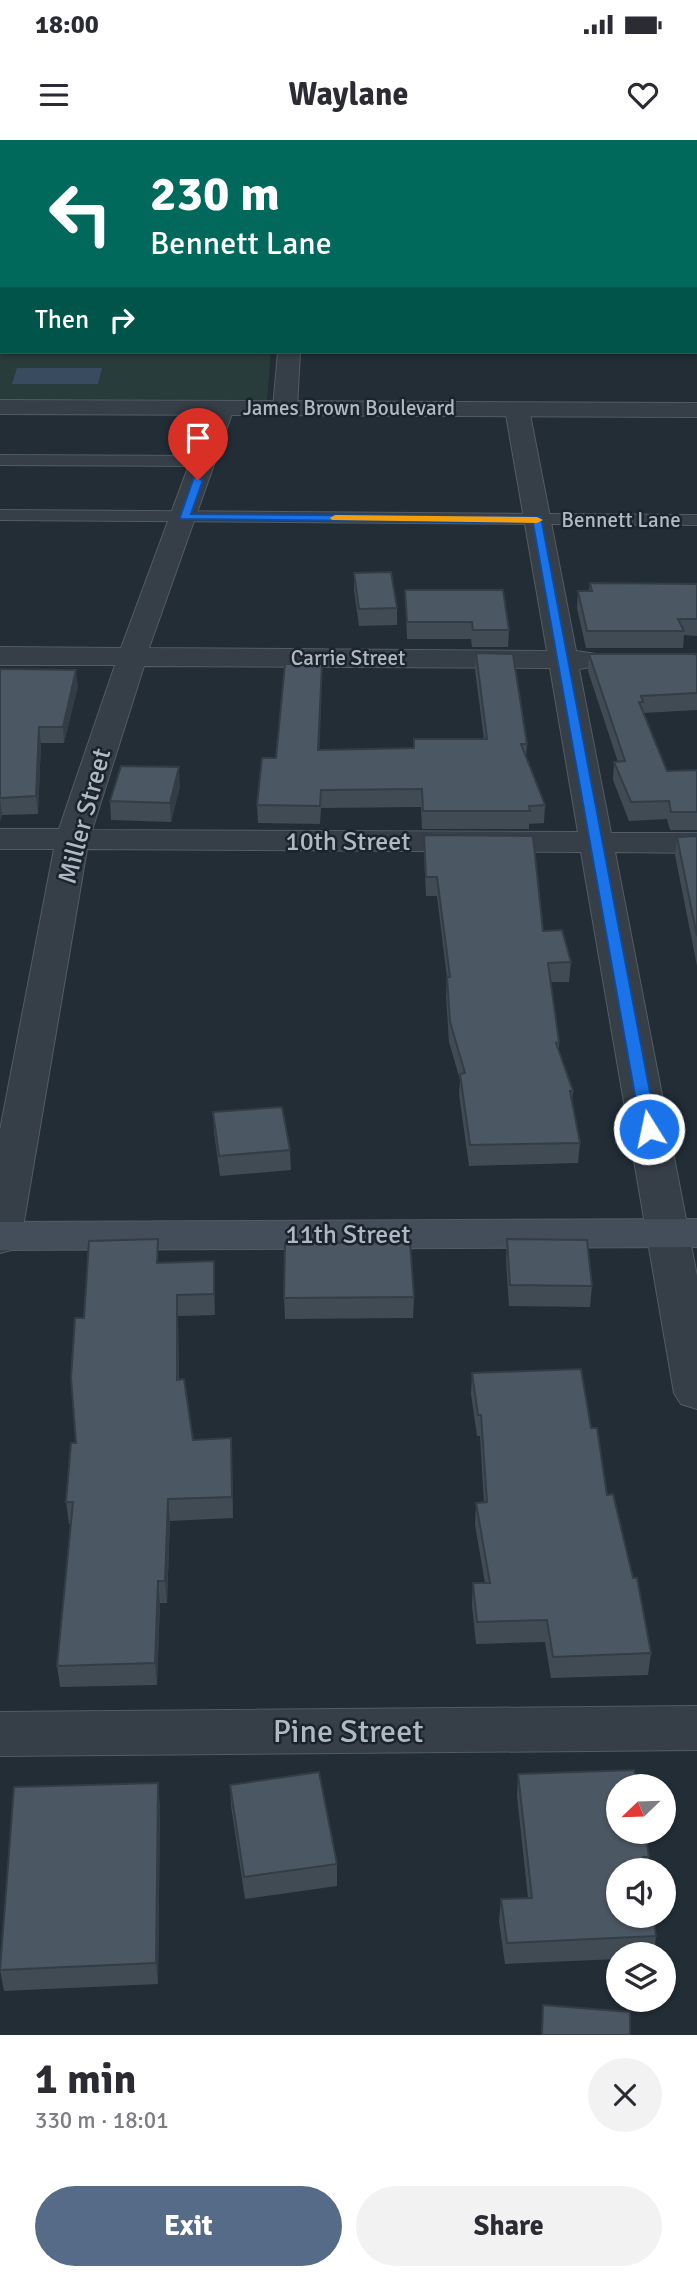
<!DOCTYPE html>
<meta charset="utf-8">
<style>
:root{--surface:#fff;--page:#f2f2f3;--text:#2b2b33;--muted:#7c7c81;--accent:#566b88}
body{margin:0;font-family:Signika,sans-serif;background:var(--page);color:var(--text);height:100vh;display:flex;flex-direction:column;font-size:26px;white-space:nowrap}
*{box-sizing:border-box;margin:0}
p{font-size:23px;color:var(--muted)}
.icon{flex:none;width:38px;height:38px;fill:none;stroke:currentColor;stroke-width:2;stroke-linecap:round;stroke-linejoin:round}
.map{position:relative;height:1895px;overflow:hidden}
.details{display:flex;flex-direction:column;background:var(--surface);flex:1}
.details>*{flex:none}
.guide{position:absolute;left:0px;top:0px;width:698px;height:214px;box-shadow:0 2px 5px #0004;background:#00695c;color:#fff;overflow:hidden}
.needle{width:46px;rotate:247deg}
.controls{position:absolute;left:606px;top:1634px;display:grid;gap:14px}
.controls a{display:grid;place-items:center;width:70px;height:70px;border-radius:50%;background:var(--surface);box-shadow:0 2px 5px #0004;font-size:35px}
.pin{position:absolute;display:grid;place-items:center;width:60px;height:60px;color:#fff;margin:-72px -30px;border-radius:50% 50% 50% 0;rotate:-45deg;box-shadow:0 0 7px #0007}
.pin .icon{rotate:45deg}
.me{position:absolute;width:77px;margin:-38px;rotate:350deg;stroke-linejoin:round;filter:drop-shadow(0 0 5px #0008)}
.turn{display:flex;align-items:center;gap:24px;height:147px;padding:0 35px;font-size:32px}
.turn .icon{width:91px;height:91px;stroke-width:2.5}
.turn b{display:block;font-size:49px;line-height:60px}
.then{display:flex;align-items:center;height:66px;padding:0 35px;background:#0003;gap:14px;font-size:26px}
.round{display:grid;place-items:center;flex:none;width:74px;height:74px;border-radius:37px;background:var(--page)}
.overview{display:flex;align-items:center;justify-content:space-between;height:119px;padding:0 35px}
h1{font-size:42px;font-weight:800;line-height:52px}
.cta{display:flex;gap:14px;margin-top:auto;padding:14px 35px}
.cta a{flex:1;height:80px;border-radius:42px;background:var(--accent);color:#fff;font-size:28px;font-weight:800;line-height:80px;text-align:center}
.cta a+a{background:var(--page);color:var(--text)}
.status{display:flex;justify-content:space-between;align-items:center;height:49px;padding:0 35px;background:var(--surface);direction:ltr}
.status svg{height:19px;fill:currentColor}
header{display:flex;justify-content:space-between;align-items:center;height:91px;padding:0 35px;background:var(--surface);font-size:32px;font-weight:800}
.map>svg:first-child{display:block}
.green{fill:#283c3b}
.water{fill:#394c5f}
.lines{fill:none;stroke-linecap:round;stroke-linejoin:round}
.service-casing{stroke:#535c65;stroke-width:2}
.minor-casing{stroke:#535c65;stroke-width:2}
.tertiary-casing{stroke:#535c65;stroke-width:2}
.secondary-casing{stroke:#535c65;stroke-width:2}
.service{fill:#363e47;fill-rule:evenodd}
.minor{fill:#363e47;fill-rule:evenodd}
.tertiary{fill:#363e47;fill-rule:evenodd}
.secondary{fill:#444e5a;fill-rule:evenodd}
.wall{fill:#404b54}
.shaded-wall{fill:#343d45}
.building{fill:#4b5762;stroke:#343d45;stroke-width:2}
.route{fill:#1a73e8;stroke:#114b97;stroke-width:2}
.slow{fill:#f59e0b}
.labels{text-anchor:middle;stroke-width:5;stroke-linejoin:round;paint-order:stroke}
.far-street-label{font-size:21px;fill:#b0b9c3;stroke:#1b232c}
.street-label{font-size:26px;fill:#b0b9c3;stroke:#1b232c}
.near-street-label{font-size:32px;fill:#b0b9c3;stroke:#1b232c}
</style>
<div class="status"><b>18:00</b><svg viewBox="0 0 49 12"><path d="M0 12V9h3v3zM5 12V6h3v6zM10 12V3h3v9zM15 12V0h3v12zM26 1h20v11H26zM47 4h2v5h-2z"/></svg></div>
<header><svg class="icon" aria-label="menu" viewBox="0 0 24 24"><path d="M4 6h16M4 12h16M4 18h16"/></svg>Waylane<svg class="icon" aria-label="heart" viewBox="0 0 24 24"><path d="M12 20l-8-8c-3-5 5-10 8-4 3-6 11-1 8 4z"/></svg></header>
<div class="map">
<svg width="697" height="1895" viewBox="0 0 697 1895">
<rect width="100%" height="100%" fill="#222d36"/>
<path class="green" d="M0 0H110L2 2V212H271L267 260 0 259Z"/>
<path class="water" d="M17 228H102L98 244H12Z"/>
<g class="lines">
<g class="service-casing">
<path id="service" d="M0 315 204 316 212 321 204 326 0 325Z
M0 370 697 375V385L0 380Z"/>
</g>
<g class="minor-casing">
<path id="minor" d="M696 126H697V138H696Z
M278 212H300L297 268 293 273H277L273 268Z
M222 261 230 263 234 268 149 508 547 511 505 269 509 264H525L529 269 576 511 596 514 600 520 596 526 579 529 611 693H697V713L615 712 697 1136V1269L681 1264 674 1253 581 712 87 709 21 1099 15 1109 0 1113V990L54 709H0V689H59L115 525H0V507L121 508 210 268 214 263ZM144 526 550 528 578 692 92 690Z
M697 1566V1610L0 1616V1572Z"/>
</g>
<g class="tertiary-casing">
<path id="tertiary" d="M0 21H2V31H0Z
M0 260 697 263V277L0 274Z"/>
</g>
<g class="secondary-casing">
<path id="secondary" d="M697 1079V1107L0 1110V1082Z"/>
</g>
<use href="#service" class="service"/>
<use href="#minor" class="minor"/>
<use href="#tertiary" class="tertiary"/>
<use href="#secondary" class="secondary"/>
</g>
<path class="wall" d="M354 433 397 468V485L359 486 354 450Z
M590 443 697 444V496L684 495 683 508H586L577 468 578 451H589Z
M405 450 509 490 508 507H472L471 499H407Z
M476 513 527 604 526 618 545 665 544 683 529 684V689H422L421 667 321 668 320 684 258 683 257 665 322 524 319 610 413 608 414 599H484L475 530Z
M589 514 697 517V570L643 573 667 631 697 630V690H670L667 679 629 681 613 640 614 622H618L588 531Z
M0 529 78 546 64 603H41L38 674 2 675 0 681Z
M180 646 171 682 111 680 110 661Z
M424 695 543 791 571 822 569 842H550L559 902V912L573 951 572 963 580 1003 578 1023 469 1026 459 954 460 940 449 902 446 856 447 838 437 756H426L424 714Z
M697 696V826L675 715 677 697Z
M213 972 290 1010 291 1030 220 1036 214 992Z
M507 1099 592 1146 590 1167 509 1166 506 1120Z
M214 1121 215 1175 178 1176 179 1240 193 1300 232 1320 233 1378 170 1381 167 1463H160L157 1545 60 1547 57 1526 71 1384H69L66 1362 76 1303 84 1178 159 1123Z
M414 1157 413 1178 285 1179 284 1158Z
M472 1233 591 1288 607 1355 651 1513 648 1535 551 1538 545 1502 476 1504 472 1465 473 1443H485L475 1385 476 1363H484L480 1296H477L471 1254Z
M518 1634 649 1717 647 1731H618L656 1796 654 1815H618V1819L505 1824 499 1781 501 1759 528 1758 517 1656Z
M230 1645 337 1724V1746L245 1759 231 1666Z
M160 1665 158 1844 4 1851 0 1830Z
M543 1865 630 1895H541Z"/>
<path class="shaded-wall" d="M322 524V541L319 627 318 610Z
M76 530 78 546 64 603 63 587Z
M39 587 41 603 38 674 36 656Z
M179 627 180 646 171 682 170 663Z
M0 658 2 675 0 681Z
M214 1121 215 1142V1175L214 1154Z
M177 1155 178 1176 179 1261 177 1240Z
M168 1359 170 1381 167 1463 165 1441Z
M158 1441 160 1463 157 1545 155 1523Z
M158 1643 160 1665 158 1844 156 1823Z"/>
<path class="building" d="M607 0H697V12L696 2H609Z
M391 432 397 468 359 469 354 433Z
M590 443 697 444V479H678L684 491H587L578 451H592Z
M405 450H503L509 490H473L472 482H407Z
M476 513 513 514 527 604H521L545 665 529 666 530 671H423L422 649 321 650 320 666 257 665 262 618H276L285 524H322L318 610 414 608V599H487Z
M589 514H696L697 517V553L641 556 643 562H639L667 631 697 630V672H671L669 661 631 662 614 622 625 621Z
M0 529 76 530 63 587H39L36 656 0 658Z
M121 626 179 627 170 663 110 661Z
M424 695 533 696 543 791 562 790 571 822 548 823 559 902 556 903 573 951H570L580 1003 470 1005 460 934 465 933 450 882 447 837H450L437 737H426Z
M697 696V796L677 697Z
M282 967 290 1010 219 1016 213 972Z
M158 1099 157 1123 214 1121V1154L177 1155V1240L184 1239 193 1300 231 1298 232 1357 168 1359 165 1441H158L155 1523 57 1526 73 1362H66L71 1303H76L71 1238 75 1178H84L89 1101Z
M507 1099 587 1100 592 1146 510 1145Z
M410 1102 414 1157 284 1158 285 1103Z
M581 1229 591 1288H597L607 1355 613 1354 633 1438H637L651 1513 553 1517 547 1480 477 1482 473 1443H490L476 1363 487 1362 481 1275H478L472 1233Z
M634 1630 637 1647H618V1692H645L649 1717H643L645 1731H618V1776H653L656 1796 507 1803 501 1759 532 1758 518 1634Z
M319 1632 337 1724 244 1737 230 1645Z
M158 1643 156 1823 0 1830 14 1647Z
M543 1865 630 1872V1895H542Z"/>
<path class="route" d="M194 337 203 340 191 374 541 377 657 989 655 992H643L641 989 533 383 181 379 180 377Z"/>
<path class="slow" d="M335 375 537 377 543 380 537 383 332 380 330 378Z"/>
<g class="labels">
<g class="far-street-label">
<text x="349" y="275">James Brown Boulevard</text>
<text x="621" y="387">Bennett Lane</text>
<text x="348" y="525">Carrie Street</text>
</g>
<g class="street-label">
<text transform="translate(84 676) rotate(-75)" y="9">Miller Street</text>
<text x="348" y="710">10th Street</text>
<text x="348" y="1103">11th Street</text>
</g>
<g class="near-street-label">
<text x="348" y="1602">Pine Street</text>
</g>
</g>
</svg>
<div class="controls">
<a><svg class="needle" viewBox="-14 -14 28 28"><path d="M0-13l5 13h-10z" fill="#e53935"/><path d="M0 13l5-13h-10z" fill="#7c7c81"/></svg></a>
<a><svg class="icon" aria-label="sound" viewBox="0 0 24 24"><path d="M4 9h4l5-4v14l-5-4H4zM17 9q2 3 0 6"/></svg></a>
<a><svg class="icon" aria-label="layers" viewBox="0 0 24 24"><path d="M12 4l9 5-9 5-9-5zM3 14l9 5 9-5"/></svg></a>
</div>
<div class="pin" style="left:198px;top:340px;background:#d93025"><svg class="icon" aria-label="arrive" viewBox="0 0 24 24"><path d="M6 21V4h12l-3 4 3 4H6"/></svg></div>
<svg class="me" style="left:649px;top:989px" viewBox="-20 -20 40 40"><circle r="17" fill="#1a73e8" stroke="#fff" stroke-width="3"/><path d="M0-11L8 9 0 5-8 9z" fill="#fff"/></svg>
<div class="guide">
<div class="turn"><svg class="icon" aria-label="left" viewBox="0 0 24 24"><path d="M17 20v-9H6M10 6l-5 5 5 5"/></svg><div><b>230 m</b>Bennett Lane</div></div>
<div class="then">Then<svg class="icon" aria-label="right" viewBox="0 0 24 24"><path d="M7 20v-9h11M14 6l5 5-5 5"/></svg></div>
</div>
</div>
<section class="details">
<div class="overview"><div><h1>1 min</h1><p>330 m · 18:01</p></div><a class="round"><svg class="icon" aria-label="close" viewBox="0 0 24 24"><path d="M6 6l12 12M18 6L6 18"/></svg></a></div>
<div class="cta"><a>Exit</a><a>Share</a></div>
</section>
